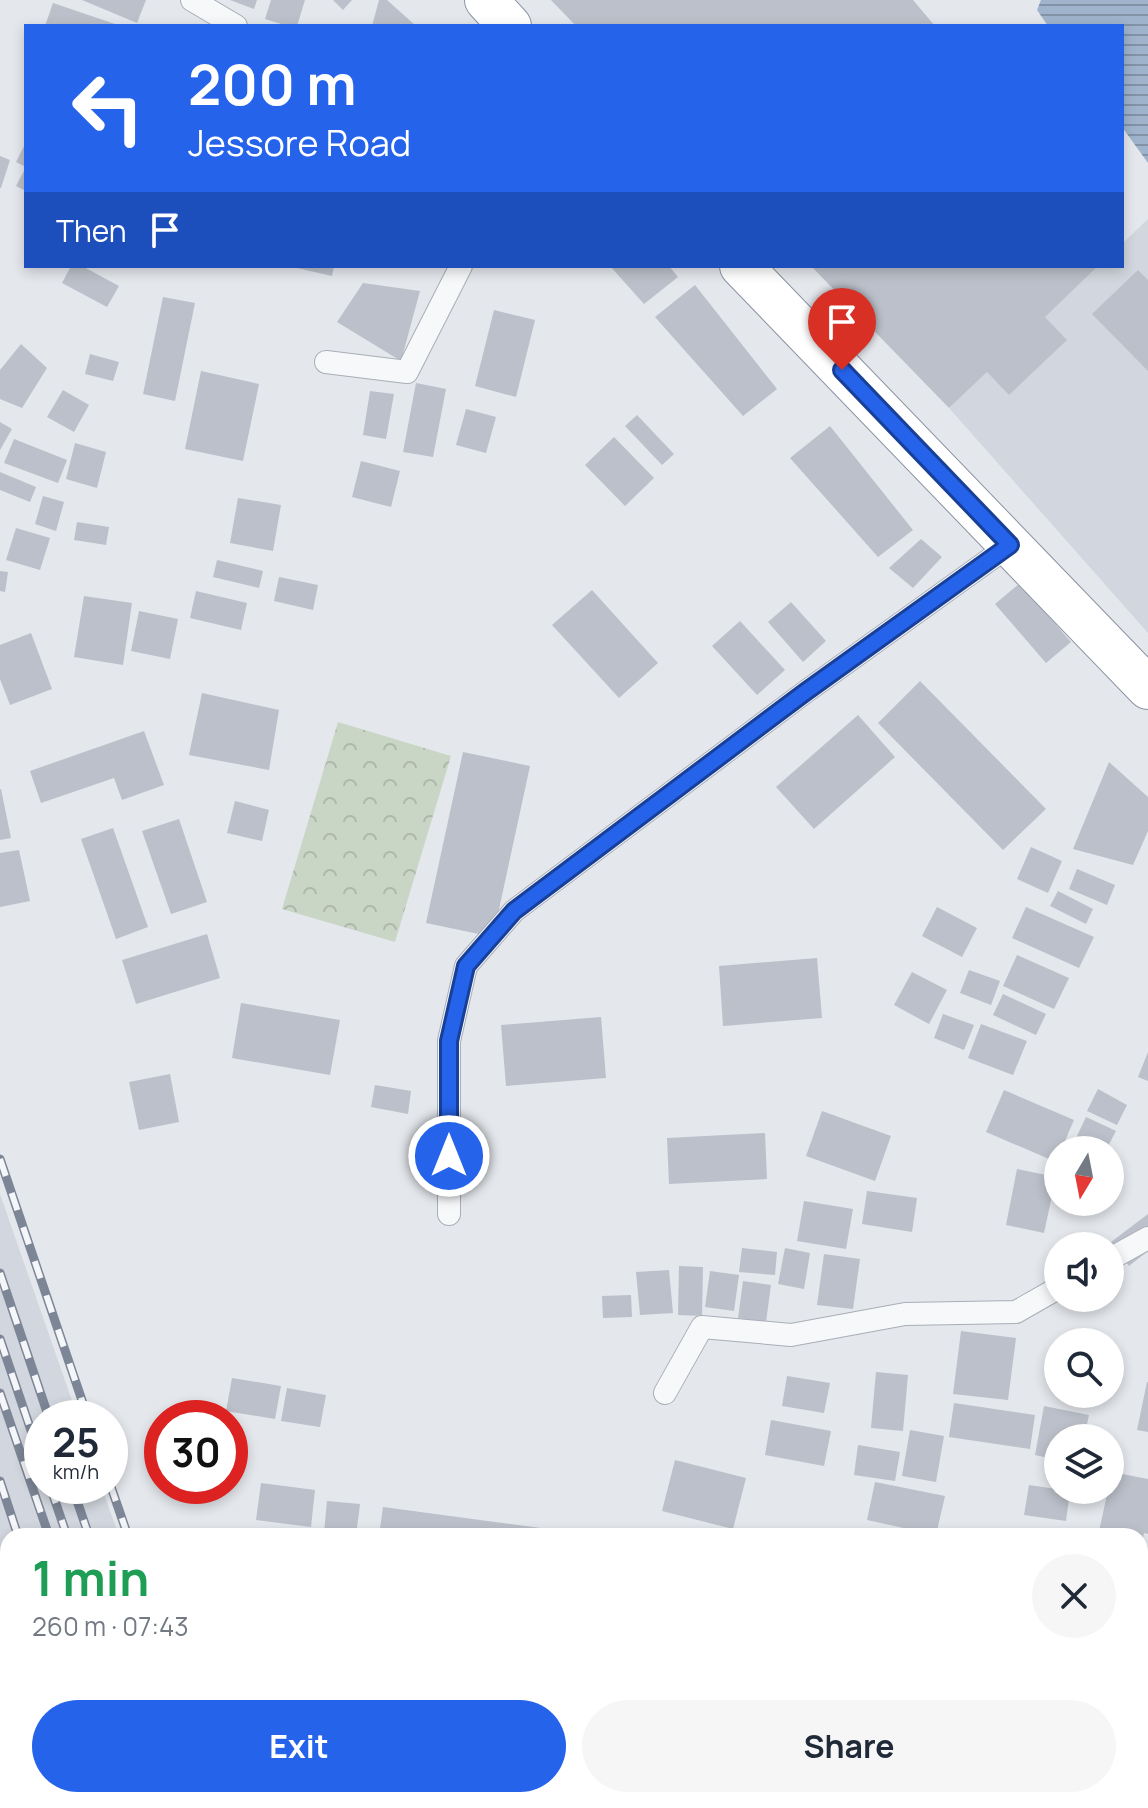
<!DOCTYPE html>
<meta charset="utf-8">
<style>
:root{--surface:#fff;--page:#f6f6f7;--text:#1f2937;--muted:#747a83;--accent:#2563eb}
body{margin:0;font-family:Manrope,sans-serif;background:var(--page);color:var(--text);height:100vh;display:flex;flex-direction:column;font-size:30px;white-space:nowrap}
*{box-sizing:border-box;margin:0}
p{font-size:26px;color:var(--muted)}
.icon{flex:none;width:44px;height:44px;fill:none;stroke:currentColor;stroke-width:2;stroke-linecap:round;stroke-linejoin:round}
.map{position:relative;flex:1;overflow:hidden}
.sheet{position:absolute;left:0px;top:1528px;width:1148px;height:280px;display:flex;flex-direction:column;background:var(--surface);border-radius:24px 24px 0 0;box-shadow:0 4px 12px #0003}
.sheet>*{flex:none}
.top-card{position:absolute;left:24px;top:24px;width:1100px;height:244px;border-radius:0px;box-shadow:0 4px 12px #0003;background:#2563eb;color:#fff;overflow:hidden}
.needle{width:52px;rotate:190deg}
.buttons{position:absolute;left:1044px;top:1136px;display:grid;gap:16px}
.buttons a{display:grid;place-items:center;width:80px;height:80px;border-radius:50%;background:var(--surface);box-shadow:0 4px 12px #0003;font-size:40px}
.speed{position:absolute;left:24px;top:1400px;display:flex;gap:16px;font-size:40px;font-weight:700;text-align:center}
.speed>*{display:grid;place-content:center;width:104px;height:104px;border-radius:50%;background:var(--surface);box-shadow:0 4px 12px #0003;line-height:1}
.speed small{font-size:20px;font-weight:400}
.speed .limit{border:12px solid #d22;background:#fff;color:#111}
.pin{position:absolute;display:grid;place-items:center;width:68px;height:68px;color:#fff;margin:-82px -34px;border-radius:50% 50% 50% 0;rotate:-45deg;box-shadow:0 0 8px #0007}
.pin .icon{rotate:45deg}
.me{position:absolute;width:88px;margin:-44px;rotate:0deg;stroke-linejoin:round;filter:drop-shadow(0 0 6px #0008)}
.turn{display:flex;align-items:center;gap:28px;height:168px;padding:0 32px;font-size:36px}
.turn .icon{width:104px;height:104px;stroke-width:2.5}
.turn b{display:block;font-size:56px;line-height:68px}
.then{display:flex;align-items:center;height:76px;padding:0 32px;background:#0003;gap:16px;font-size:30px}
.round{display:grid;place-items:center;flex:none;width:84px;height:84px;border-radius:42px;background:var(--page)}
.overview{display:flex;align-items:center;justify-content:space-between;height:136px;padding:0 32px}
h1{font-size:48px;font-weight:700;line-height:60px;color:#1e9e55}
.action{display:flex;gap:16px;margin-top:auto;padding:16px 32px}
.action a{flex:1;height:92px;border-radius:48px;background:var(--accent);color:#fff;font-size:32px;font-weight:700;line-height:92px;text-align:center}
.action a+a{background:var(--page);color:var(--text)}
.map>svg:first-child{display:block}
.built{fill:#d2d6de}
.forest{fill:url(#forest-crowns)}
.water{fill:url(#water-rules)}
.building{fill:#bbc0ca}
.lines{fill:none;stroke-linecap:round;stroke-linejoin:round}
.street-casing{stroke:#a9aeb7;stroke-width:24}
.highway-casing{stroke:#8b94a3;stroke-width:44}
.street{stroke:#f7f8fa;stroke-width:22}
.highway{stroke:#fff;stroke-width:42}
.rail-casing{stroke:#7d8696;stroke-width:9}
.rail{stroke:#f4f6f9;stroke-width:6;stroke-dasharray:18;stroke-linecap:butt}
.route-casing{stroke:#184099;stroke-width:20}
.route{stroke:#2563eb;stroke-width:14}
</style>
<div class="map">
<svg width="1148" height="1808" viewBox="0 0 1148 1808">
<defs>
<pattern id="forest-crowns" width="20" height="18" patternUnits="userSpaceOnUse" patternTransform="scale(2)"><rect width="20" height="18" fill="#c9d6c5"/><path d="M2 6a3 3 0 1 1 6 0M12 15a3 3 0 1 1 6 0" fill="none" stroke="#adb8ab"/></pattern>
<pattern id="water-rules" width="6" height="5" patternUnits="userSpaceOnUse" patternTransform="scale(2)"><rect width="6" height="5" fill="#9fb4cc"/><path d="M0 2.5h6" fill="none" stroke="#8293a7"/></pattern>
</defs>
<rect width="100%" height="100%" fill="#e4e7ec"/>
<path class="built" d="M1148 219V633L949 408 1098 266H1122V244Z
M0 1194 78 1418H42V1486H101L119 1536H8V1701L0 1676Z
M39 1800H210L213 1808H41Z"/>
<path class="forest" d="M338 722 451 756 395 942 282 909Z"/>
<path class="water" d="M1041 0H1148V163L1122 127V26H1048L1037 10Z
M819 1800H974L977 1808H798Z"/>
<path class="building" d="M82 0H146L137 23Z
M230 0H257L254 9Z
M271 0H305L297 26H288L265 19Z
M333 0H352L343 10Z
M379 0H387L416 26H372Z
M551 0H913L935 26H576Z
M53 3 118 25V26H45Z
M26 142V191L16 186 26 167 16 162Z
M0 156 10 160 1 188H0Z
M71 266H82L119 286 107 307 62 283Z
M288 266H334L332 276Z
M610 266H669L678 277 644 304Z
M811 266H1098L1045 317 1067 340 1009 395 987 372 949 408Z
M1138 270 1148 280V371L1092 314Z
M363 283 420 291 401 361 337 322Z
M695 285 777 389 743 416 655 317Z
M163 297 195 303 175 401 143 394Z
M494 310 535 320 516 397 475 386Z
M21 344 47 368 22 408 0 399V370Z
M90 354 119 362 113 381 85 374Z
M201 371 259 384 243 461 185 449Z
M416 383 446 389 433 457 403 452Z
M63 390 89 405 74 432 47 417Z
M370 391 394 394 386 439 363 435Z
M466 409 496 417 486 453 456 445Z
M637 415 674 454 662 465 625 426Z
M0 422 12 429 0 450Z
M830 426 913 530 878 557 790 458Z
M614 437 654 478 625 506 585 465Z
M14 439 67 460 58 483 4 463Z
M75 443 106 452 97 488 66 479Z
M361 461 400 471 391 507 352 497Z
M0 472 36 487 30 502 0 490Z
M43 496 64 502 56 531 35 524Z
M238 498 281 505 273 551 230 543Z
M77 522 109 527 106 545 74 540Z
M16 528 50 538 40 570 6 560Z
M921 539 942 557 913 588 889 568Z
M217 560 263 571 259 588 213 577Z
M0 571 8 572 5 592 0 591Z
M279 577 318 585 313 610 274 601Z
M1020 583 1071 642 1046 663 995 604Z
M592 590 658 663 619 698 552 625Z
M196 591 247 603 241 630 190 618Z
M84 596 132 603 123 665 74 657Z
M791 602 826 641 803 662 768 622Z
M139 611 178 619 170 659 131 651Z
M740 621 785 670 757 695 712 646Z
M31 633 52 689 10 705 0 679V645Z
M920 681 1046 809 1003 850 878 723Z
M202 693 279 710 269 770 189 755Z
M858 715 895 757 814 829 776 787Z
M144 731 164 785 122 800 114 778 41 803 30 771Z
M463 752 530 766 493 937 426 923Z
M1109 762 1148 797V831L1133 865 1073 849Z
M0 789H1L11 838 0 840Z
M235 801 269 810 262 841 227 833Z
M179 819 207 902 171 914 142 831Z
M113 828 148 927 116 939 81 839Z
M1031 847 1062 861 1048 893 1017 879Z
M19 850 30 901 0 907V853Z
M1077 869 1115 885 1107 905 1069 889Z
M1058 891 1093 909 1086 924 1050 906Z
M937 907 977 928 962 957 922 936Z
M1026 907 1094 937 1079 968 1012 938Z
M207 934 220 978 136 1004 122 960Z
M1017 955 1069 978 1054 1009 1003 986Z
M817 958 822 1018 723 1026 719 966Z
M969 970 1000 981 991 1005 960 993Z
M912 972 947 990 929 1024 894 1005Z
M1003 994 1046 1014 1036 1035 993 1015Z
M241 1003 340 1020 330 1075 232 1058Z
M943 1014 974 1025 964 1050 934 1038Z
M601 1017 606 1078 506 1086 501 1025Z
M981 1024 1027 1041 1013 1075 968 1058Z
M1148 1052V1081L1138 1077Z
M170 1074 179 1122 139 1130 129 1082Z
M375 1085 411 1091 408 1114 371 1107Z
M1098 1089 1127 1105 1117 1125 1087 1111Z
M1004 1090 1074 1120 1061 1150H1058L1056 1162 986 1132Z
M822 1111 891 1136 875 1181 806 1156Z
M1086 1117 1116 1131 1106 1150H1101L1076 1138Z
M765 1133 767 1179 669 1184 667 1138Z
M1017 1169 1056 1177 1044 1233 1006 1225Z
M867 1191 917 1198 912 1232 862 1224Z
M804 1201 853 1209 846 1249 797 1241Z
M1148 1214V1251L1129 1266 1111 1242Z
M742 1248 777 1252 775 1275 739 1272Z
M785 1248 810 1253 804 1289 778 1284Z
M824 1254 860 1259 853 1309 817 1305Z
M679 1266 703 1267 702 1316 678 1315Z
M669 1270 673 1313 640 1315 636 1272Z
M710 1271 739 1275 734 1311 705 1307Z
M743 1281 771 1285 766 1322 738 1318Z
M631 1295 632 1317 603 1318 602 1296Z
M961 1331 1016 1338 1008 1400 953 1394Z
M876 1372 908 1375 903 1431 871 1428Z
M787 1376 830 1383 824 1413 782 1406Z
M232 1378 281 1386 275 1419 226 1411Z
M1147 1382H1148V1432L1137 1430Z
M287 1388 326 1395 320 1427 281 1421Z
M954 1403 1035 1415 1030 1449 949 1437Z
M1044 1406 1089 1415 1084 1438H1058V1460L1035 1455Z
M771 1420 831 1431 824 1466 765 1455Z
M910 1430 944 1436 936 1482 902 1476Z
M858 1445 900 1452 895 1481 854 1475Z
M675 1460 746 1478 733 1529 662 1511Z
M1112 1472 1148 1479V1534L1144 1533 1141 1546 1140 1536H1098L1108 1490H1110Z
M875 1482 945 1496 936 1535 867 1520Z
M261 1483 315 1490 311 1527 256 1520Z
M1029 1485 1070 1491 1066 1521 1024 1515Z
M327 1501 360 1504 356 1536 324 1533Z
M383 1507 586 1534V1536H379Z
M1140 1561 1148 1563V1610L1145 1622 1140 1620Z
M1140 1648 1148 1650V1690L1140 1688Z
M366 1800H405V1801L377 1808H368Z
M460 1800H504L503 1808H459Z
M539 1800H567V1808H539Z
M662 1800H689V1802L663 1805Z"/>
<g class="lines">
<g class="street-casing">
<path id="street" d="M192 0 236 26
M326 362 407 372 461 266
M449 1214V1041L466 966 514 911 804 693 1010 545
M1110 1259 1148 1238
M665 1393 702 1327 791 1335 905 1314 1016 1312 1058 1288"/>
</g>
<g class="highway-casing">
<path id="highway" d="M486 0 510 26
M741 266 1148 688"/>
</g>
<use href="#street" class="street"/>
<use href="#highway" class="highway"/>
<g class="rail-casing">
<path id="rail" d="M0 1159 88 1418
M0 1273 49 1418
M0 1339 42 1463
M0 1393 49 1536
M0 1481 18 1536
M110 1484 128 1536
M50 1486 67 1536
M72 1486 89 1536
M106 1800 109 1808
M139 1800 141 1808
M157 1800 159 1808
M179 1800 182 1808
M217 1800 220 1808"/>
</g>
<use href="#rail" class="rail"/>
</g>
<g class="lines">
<g class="route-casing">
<path id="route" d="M449 1156V1041L466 966 514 911 804 693 1010 545 842 370"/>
</g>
<use href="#route" class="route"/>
</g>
</svg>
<div class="buttons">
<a><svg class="needle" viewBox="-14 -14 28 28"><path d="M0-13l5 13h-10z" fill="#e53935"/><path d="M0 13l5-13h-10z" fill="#747a83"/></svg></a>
<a><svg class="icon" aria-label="sound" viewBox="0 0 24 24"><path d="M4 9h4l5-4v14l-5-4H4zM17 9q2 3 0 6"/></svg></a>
<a><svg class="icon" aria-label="search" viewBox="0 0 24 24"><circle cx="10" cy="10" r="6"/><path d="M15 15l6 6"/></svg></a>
<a><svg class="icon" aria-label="layers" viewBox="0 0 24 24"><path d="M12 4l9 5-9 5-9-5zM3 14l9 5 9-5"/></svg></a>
</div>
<div class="speed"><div>25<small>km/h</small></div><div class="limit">30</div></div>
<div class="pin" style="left:842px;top:370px;background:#d93025"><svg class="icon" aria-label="arrive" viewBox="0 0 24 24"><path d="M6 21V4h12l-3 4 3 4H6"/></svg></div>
<svg class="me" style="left:449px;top:1156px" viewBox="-20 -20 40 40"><circle r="17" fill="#2563eb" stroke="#fff" stroke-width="3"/><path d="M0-11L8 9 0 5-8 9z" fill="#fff"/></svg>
<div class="top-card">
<div class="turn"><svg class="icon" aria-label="left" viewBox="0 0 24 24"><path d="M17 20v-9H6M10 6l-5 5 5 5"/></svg><div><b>200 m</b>Jessore Road</div></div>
<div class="then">Then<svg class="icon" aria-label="arrive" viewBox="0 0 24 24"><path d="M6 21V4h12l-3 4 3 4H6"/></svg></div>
</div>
<section class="sheet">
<div class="overview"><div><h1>1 min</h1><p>260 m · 07:43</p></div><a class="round"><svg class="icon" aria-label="close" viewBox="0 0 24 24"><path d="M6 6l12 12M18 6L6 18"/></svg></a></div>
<div class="action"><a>Exit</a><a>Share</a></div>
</section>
</div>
